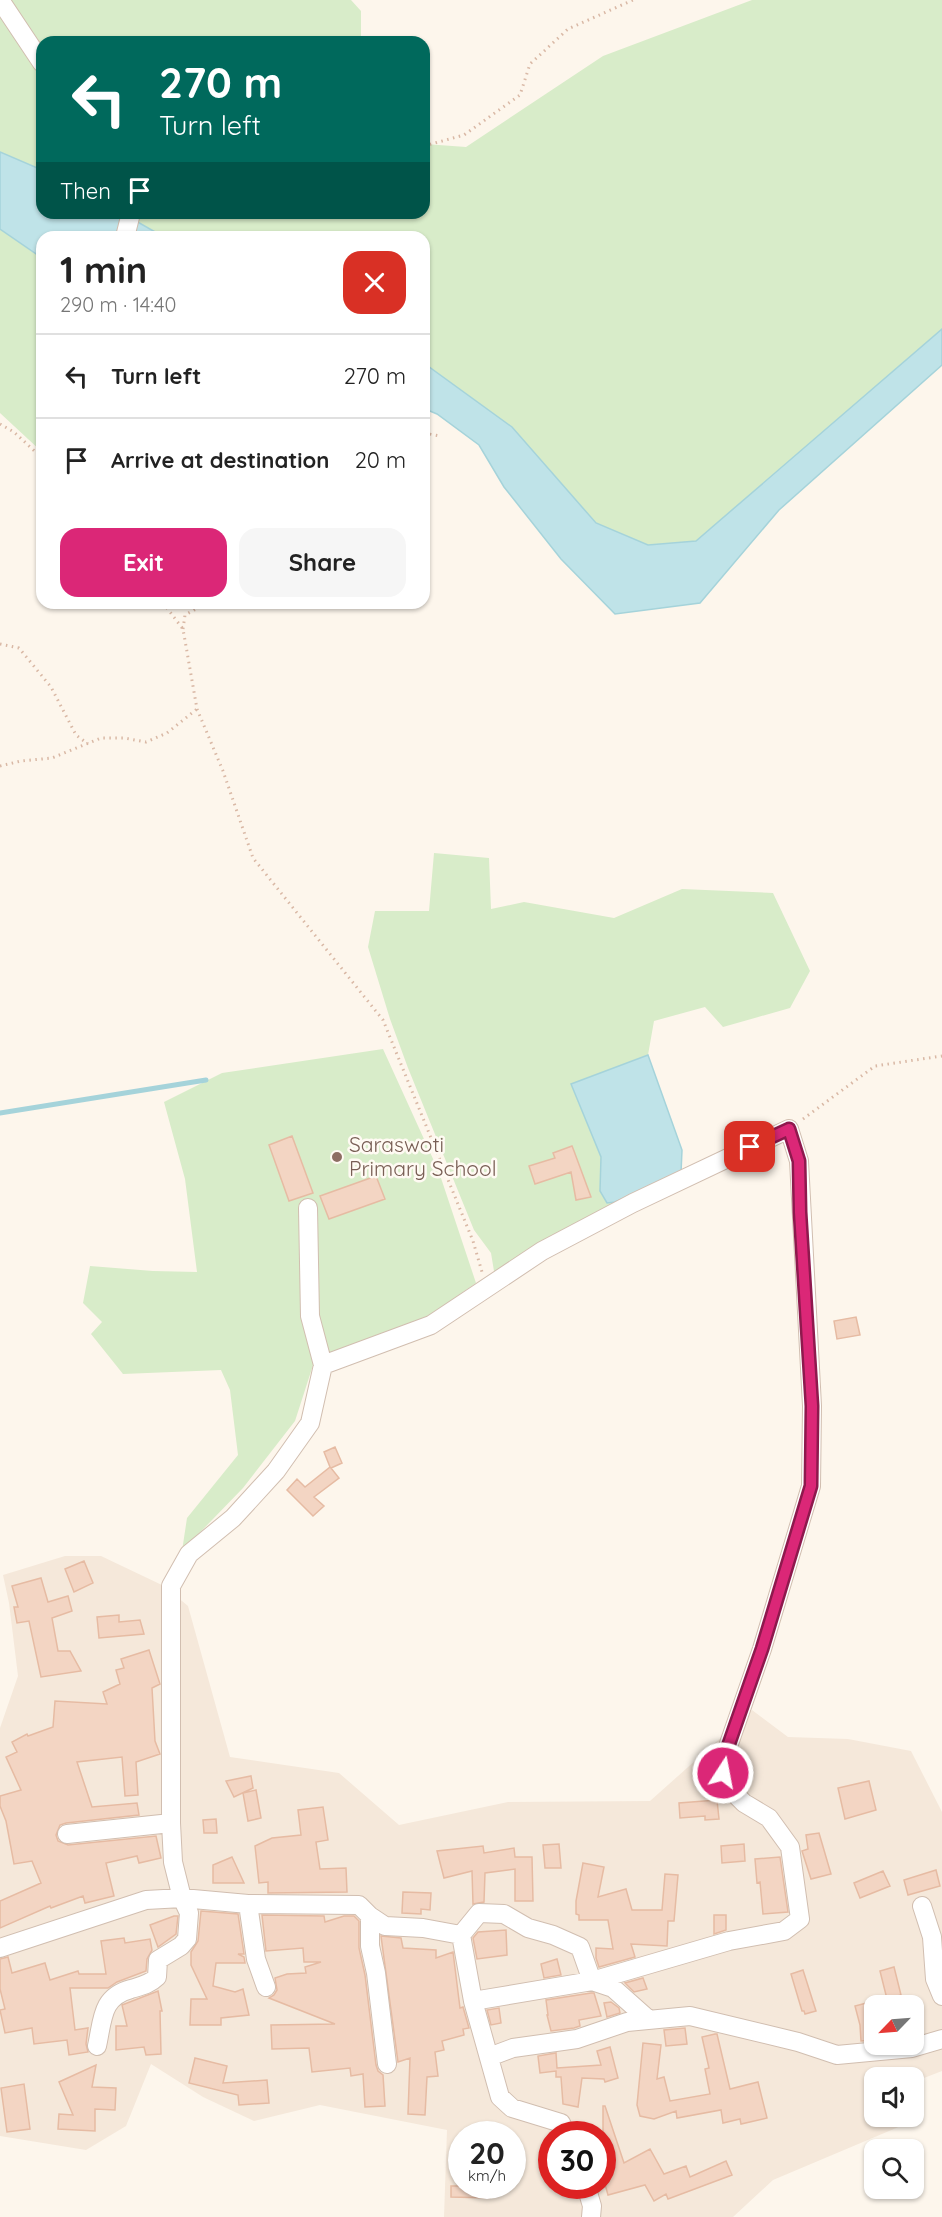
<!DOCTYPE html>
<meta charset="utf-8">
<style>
:root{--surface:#fff;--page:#f6f6f6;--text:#222;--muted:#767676;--line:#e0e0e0;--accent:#db2777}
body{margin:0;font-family:Quicksand,sans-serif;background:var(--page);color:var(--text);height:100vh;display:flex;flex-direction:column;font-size:22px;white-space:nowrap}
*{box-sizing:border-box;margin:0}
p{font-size:20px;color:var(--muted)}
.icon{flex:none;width:33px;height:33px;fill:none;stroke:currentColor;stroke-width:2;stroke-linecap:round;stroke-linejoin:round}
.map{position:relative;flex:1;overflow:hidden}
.drawer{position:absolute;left:36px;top:231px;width:394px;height:378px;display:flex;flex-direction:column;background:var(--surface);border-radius:18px;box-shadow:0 2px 4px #0004}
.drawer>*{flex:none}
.hud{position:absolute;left:36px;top:36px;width:394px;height:183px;border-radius:18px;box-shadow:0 2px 4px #0004;background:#00695c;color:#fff;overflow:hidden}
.needle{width:39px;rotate:245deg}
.tools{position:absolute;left:864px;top:1995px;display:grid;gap:12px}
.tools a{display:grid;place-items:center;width:60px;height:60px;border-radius:12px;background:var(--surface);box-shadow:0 2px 4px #0004;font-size:30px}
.speed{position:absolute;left:448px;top:2121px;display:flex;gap:12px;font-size:30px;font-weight:700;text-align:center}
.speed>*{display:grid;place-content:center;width:78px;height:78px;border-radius:50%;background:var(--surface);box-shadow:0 2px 4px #0004;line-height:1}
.speed small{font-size:15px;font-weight:400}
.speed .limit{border:9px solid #d22;background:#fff;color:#111}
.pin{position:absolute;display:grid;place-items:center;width:51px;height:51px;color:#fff;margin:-26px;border-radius:12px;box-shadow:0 3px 9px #0006}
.me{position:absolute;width:66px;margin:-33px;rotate:11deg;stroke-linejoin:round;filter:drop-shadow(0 0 4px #0008)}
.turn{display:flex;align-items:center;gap:21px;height:126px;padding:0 24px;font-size:27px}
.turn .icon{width:78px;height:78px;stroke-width:2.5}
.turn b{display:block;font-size:42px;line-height:51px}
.then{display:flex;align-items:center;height:57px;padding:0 24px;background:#0003;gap:12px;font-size:22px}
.round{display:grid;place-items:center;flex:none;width:63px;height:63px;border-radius:18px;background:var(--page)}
.overview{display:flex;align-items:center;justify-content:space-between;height:102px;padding:0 24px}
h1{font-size:36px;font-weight:700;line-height:45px}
.action{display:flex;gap:12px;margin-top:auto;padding:12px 24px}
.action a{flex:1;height:69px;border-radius:18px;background:var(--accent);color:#fff;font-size:24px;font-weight:700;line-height:69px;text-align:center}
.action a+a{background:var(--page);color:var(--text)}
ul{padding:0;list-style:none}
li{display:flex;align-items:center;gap:18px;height:84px;padding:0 24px;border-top:2px solid var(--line)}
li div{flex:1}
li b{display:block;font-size:22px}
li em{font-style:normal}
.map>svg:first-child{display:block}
.residential{fill:#f5e8da;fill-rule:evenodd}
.green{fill:#d8ecc9}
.water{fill:#bfe3e8;stroke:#a5d3da;stroke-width:1.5}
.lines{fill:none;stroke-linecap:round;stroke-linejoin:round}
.stream{stroke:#a5d3da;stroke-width:5}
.building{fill:#f3d5c3;stroke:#e6bba3;stroke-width:1.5}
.minor-casing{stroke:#d1beb0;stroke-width:20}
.path{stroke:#d9b8a5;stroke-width:3;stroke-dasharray:1.5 4.5;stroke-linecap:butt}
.minor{stroke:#fff;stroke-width:18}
.route-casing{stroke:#8e194d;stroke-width:15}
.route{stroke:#db2777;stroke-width:10}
.education-dot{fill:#8d6e63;stroke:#fffaf3;stroke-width:2}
.labels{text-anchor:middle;stroke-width:5;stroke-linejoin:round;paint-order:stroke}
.education-label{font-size:21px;fill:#785e54;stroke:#fffaf3;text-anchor:start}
</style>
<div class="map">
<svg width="942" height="2217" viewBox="0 0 942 2217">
<rect width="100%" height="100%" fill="#fdf6ec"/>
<path class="residential" d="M65 1556H101L164 1586 188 1606 230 1757 339 1773 399 1825 508 1802 650 1801 752 1710 788 1737 848 1739 911 1751 942 1812V2071L924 2078 918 2113 908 2123 773 2180 733 2217H444L447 2130 320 2105 254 2121 203 2097 151 2064 126 2126 86 2150 0 2136V1728L18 1676 9 1603 3 1575ZM874 2006H914V2044H874ZM874 2078H914V2116H874ZM462 2134H513V2186H462ZM552 2134H603V2186H552Z"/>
<path class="green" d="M0 0H351L361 11V42H42V170L0 152Z
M752 0H942V329L697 541 648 545 596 523 512 427 425 364 424 237H164L122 213H424L425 144 466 147 603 56Z
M0 229 42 258V452L0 413Z
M434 853 489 858 491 909 524 902 614 918 682 889 773 893 810 971 790 1008 723 1027 705 1007 654 1021 648 1055 571 1084 601 1157 600 1191 607 1203 615 1202 495 1277 491 1253 474 1230 408 1068 390 1019 368 947 375 911H429Z
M383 1049 439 1172 476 1283 427 1317 315 1359 295 1421 243 1488 182 1551 187 1518 238 1455 230 1390 221 1370 123 1374 91 1334 102 1322 83 1303 90 1266 153 1271 197 1272 185 1179 164 1102 222 1073Z"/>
<path class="water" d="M0 152 42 170V213H122L164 237H42V258L0 229Z
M942 329V365L779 510 700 603 615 614 561 559 504 487 479 445 437 414 425 409V364L512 427 596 523 648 545 696 541Z
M648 1055 682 1150 681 1173 615 1202 607 1203 600 1191 601 1157 571 1084Z"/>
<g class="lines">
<path class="stream" d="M0 1113 206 1080"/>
</g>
<path class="building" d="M292 1136 313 1193 289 1201 269 1145Z
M572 1146 574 1151 591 1197 576 1200 571 1172 535 1184 529 1166 555 1158 553 1153Z
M376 1176 385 1199 329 1219 320 1196Z
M856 1317 860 1335 837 1339 834 1321Z
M335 1447 342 1463 331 1468 339 1478 314 1497 324 1506 313 1516 287 1490 297 1479 305 1487 330 1467 324 1452Z
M84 1561 93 1583 74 1592 65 1569Z
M41 1578 48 1602 68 1596 72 1611 52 1618 58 1651H70L81 1671 41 1677 29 1621 17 1623 14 1607H18L12 1586Z
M119 1615V1622L140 1620 144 1634 99 1638 97 1617Z
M149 1650 160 1684 152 1688 155 1741 160 1754 136 1762 138 1795 125 1796 122 1757 77 1762 92 1807 137 1803 139 1815 66 1823 60 1825 56 1835 58 1841 68 1845 156 1836 161 1858 139 1863 137 1856 106 1863 114 1896 85 1903 83 1896 51 1908 50 1906 0 1928V1901L41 1883 32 1861 14 1864 6 1821 0 1806V1796L21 1790 6 1757 17 1752 12 1742 27 1734 28 1736 53 1727 55 1701 107 1704 103 1692 120 1684 116 1670 124 1668 121 1659Z
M251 1776 253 1788 234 1797 226 1781Z
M869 1781 876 1810 845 1819 838 1788Z
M256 1790 261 1818 248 1821 243 1793Z
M717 1800 719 1819 705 1820V1816L680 1818 679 1803Z
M323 1807 328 1840 316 1842 320 1869 346 1868 347 1892 268 1893V1882L259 1883 255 1846 272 1838 301 1835 298 1810Z
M216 1819 217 1833H204L203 1820Z
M819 1833 831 1874 811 1879 802 1851 808 1849 806 1835Z
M559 1844 561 1868H545L543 1845Z
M744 1844 745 1861 722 1863 721 1846Z
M483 1846 484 1853 514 1848 515 1857H532L533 1901H515V1869L485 1873 484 1902 473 1904 472 1871 444 1878 437 1851Z
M232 1857 244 1883H213V1865Z
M780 1857 788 1912 763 1914 760 1882 757 1883 755 1859Z
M583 1863 604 1867 598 1897 626 1889 632 1910H662L665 1874 678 1875 674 1921H668L667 1946 631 1944 635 1957 599 1967 596 1958V1948L613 1949 608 1920H579V1915L576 1914V1901Z
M936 1870 940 1886 908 1895 904 1880Z
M883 1871 890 1886 860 1898 854 1883Z
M403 1892 431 1893 430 1910 421 1909V1914L402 1913Z
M201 1911 238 1914 244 1954H238L244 1957 245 1963H216L213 1986 235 1992 243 1989 249 2015 221 2018V2025H190L191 1999H207L191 1965V1952L198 1941Z
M262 1915 324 1916 325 1922 344 1916H354L359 1921V1948L365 1975 376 2065 378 2071 383 2075 385 2106 365 2107 363 2074 351 2076 350 2068 312 2072 309 2048 272 2049 271 2025 335 2024 269 1998 274 1995 277 1990 275 1978 287 1974 306 1973 305 1967 321 1962H304L303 1948 266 1951Z
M714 1915H726V1930L714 1934Z
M174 1916H178L176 1934 158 1947 150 1925Z
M506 1930 507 1955 477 1959 473 1938 478 1932Z
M381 1936 401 1938 403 1948 436 1950V1958L453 1952 460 2008 463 2007 469 2028 463 2029 464 2035 442 2041 444 2050 435 2052 438 2076 427 2077 425 2115 408 2114 410 2058 398 2062Z
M124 1938 125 1943 150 1939 152 1950 147 1959 146 1971 117 1982 108 1988H70L75 2030 88 2028 86 2044 88 2052 69 2055 67 2040 34 2044 32 2028 5 2033 0 2010 5 2009 0 1989V1959L8 1957 12 1973 45 1963 50 1980 78 1971 79 1974H106L101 1941Z
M557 1959 561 1975 544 1978 541 1964Z
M894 1967 901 1995 887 1999 880 1971Z
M803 1970 816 2011 805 2014 804 2011H802L791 1974Z
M643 1978 647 1989 634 1992 625 1983Z
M158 1991 162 2011H160L161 2054 146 2055 144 2047 116 2050V2026H127L122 2005Z
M591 1993H594L601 2016 579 2020 580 2026 574 2028 551 2031 547 2015H548L546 2000Z
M874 2001V2040L861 2041 860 2025 855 2006Z
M611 2002 619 2008 620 2013 607 2017 604 2003Z
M499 2008 501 2023 491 2025 487 2010Z
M685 2028 687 2044 666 2046 664 2030Z
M715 2034H717L730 2089 758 2082 767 2118 741 2124 740 2119 723 2123 721 2110 677 2118 676 2111 654 2119 640 2116 637 2105 643 2043 661 2045 657 2079 664 2077 670 2101 710 2094 705 2069 709 2068 702 2037Z
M610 2047 618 2078 605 2082 604 2079 582 2078 578 2107 563 2104 561 2077H556V2071L540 2073 538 2056 556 2053 557 2068 601 2065 597 2051Z
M195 2058 227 2066 223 2083 267 2080 269 2103 239 2105 238 2095 189 2083Z
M96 2065 92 2087 116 2088 115 2110 95 2109V2131L58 2129 59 2114 73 2115 59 2082Z
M24 2084 30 2129 7 2132 1 2088Z
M603 2106H605L624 2163 650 2149 664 2174 686 2166 690 2177 726 2161 732 2175 668 2199 666 2194 654 2201 645 2185 608 2195 603 2177Z
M451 2186H490V2198L451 2197Z"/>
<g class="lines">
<g class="minor-casing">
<path id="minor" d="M0 0 42 63
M125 237 131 213
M323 1365 431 1325 542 1251 633 1203 789 1129 799 1161 812 1406 811 1486 762 1649 724 1758 723 1773 726 1785 744 1803 769 1818 790 1847 800 1919 784 1931 729 1941 592 1981 473 2001
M67 1834 171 1823
M248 1904 256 1959 266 1987
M922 1906 932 1937 935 1979 942 1996
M370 1916V1946L376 1973 387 2064
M0 1948 146 1900 182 1898 248 1904 359 1905 370 1916 385 1926 423 1928 461 1935
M97 2046C103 2019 101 1997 131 1989 141 1986 150 1984 157 1977L158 1960 181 1946 187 1939 189 1913 182 1898 173 1862 171 1823V1586L189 1554 233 1518 276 1471 310 1423 323 1365 310 1316 308 1208
M489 2057 513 2048 577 2039 627 2022 690 2016 798 2042 837 2055 912 2048 942 2039
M566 2134 561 2123 512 2108 500 2097 473 2001 461 1935 479 1913 504 1914 528 1928 553 1935 580 1947 592 1981 613 1988 649 2020
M586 2186 592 2206 591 2217"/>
</g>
<path class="path" d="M424 146 464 135 520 95 530 64 568 29 633 0
M0 424 14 432 42 458
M424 433 440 436
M163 603 183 629 197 709 223 771 253 858 383 1020 473 1241 482 1272
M183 629 185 615 207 603
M0 644 19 648 51 687 76 735 88 744
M0 766 21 761 52 758 101 738H124L146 742 167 733 197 709
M803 1119 875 1066 942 1056"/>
<use href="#minor" class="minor"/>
</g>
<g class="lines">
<g class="route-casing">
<path id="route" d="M723 1773 724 1758 762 1649 811 1486 812 1406 800 1212 799 1161 789 1129 750 1147"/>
</g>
<use href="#route" class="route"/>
</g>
<circle class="education-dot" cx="337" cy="1157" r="6"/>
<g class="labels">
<g class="education-label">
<text x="349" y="1152">Saraswoti<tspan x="349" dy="24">Primary School</tspan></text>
</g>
</g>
</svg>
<div class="tools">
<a><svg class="needle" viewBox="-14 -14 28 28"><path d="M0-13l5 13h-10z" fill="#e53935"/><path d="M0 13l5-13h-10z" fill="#767676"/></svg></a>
<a><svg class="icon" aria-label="sound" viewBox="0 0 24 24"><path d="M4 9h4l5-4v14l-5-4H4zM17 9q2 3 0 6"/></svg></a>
<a><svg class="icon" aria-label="search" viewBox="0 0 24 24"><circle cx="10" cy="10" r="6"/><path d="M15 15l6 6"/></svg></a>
</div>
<div class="speed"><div>20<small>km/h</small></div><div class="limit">30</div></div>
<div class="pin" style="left:750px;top:1147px;background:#d93025"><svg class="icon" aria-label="arrive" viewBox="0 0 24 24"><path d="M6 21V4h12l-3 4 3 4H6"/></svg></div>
<svg class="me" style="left:723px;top:1773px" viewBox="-20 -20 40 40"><circle r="17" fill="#db2777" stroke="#fff" stroke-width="3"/><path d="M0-11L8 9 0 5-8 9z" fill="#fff"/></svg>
<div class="hud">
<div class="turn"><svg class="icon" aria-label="left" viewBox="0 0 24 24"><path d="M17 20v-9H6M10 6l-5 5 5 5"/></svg><div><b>270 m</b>Turn left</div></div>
<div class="then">Then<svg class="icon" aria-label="arrive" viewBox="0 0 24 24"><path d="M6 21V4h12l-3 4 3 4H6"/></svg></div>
</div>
<section class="drawer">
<div class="overview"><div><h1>1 min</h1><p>290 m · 14:40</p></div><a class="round" style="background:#d93025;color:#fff"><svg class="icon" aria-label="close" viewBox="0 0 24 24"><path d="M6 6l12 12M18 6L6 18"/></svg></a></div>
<ul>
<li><svg class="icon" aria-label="left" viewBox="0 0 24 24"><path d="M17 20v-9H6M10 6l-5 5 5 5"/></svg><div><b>Turn left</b></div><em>270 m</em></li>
<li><svg class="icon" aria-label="arrive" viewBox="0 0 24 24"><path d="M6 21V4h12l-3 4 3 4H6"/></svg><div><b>Arrive at destination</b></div><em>20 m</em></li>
</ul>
<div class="action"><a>Exit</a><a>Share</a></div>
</section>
</div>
